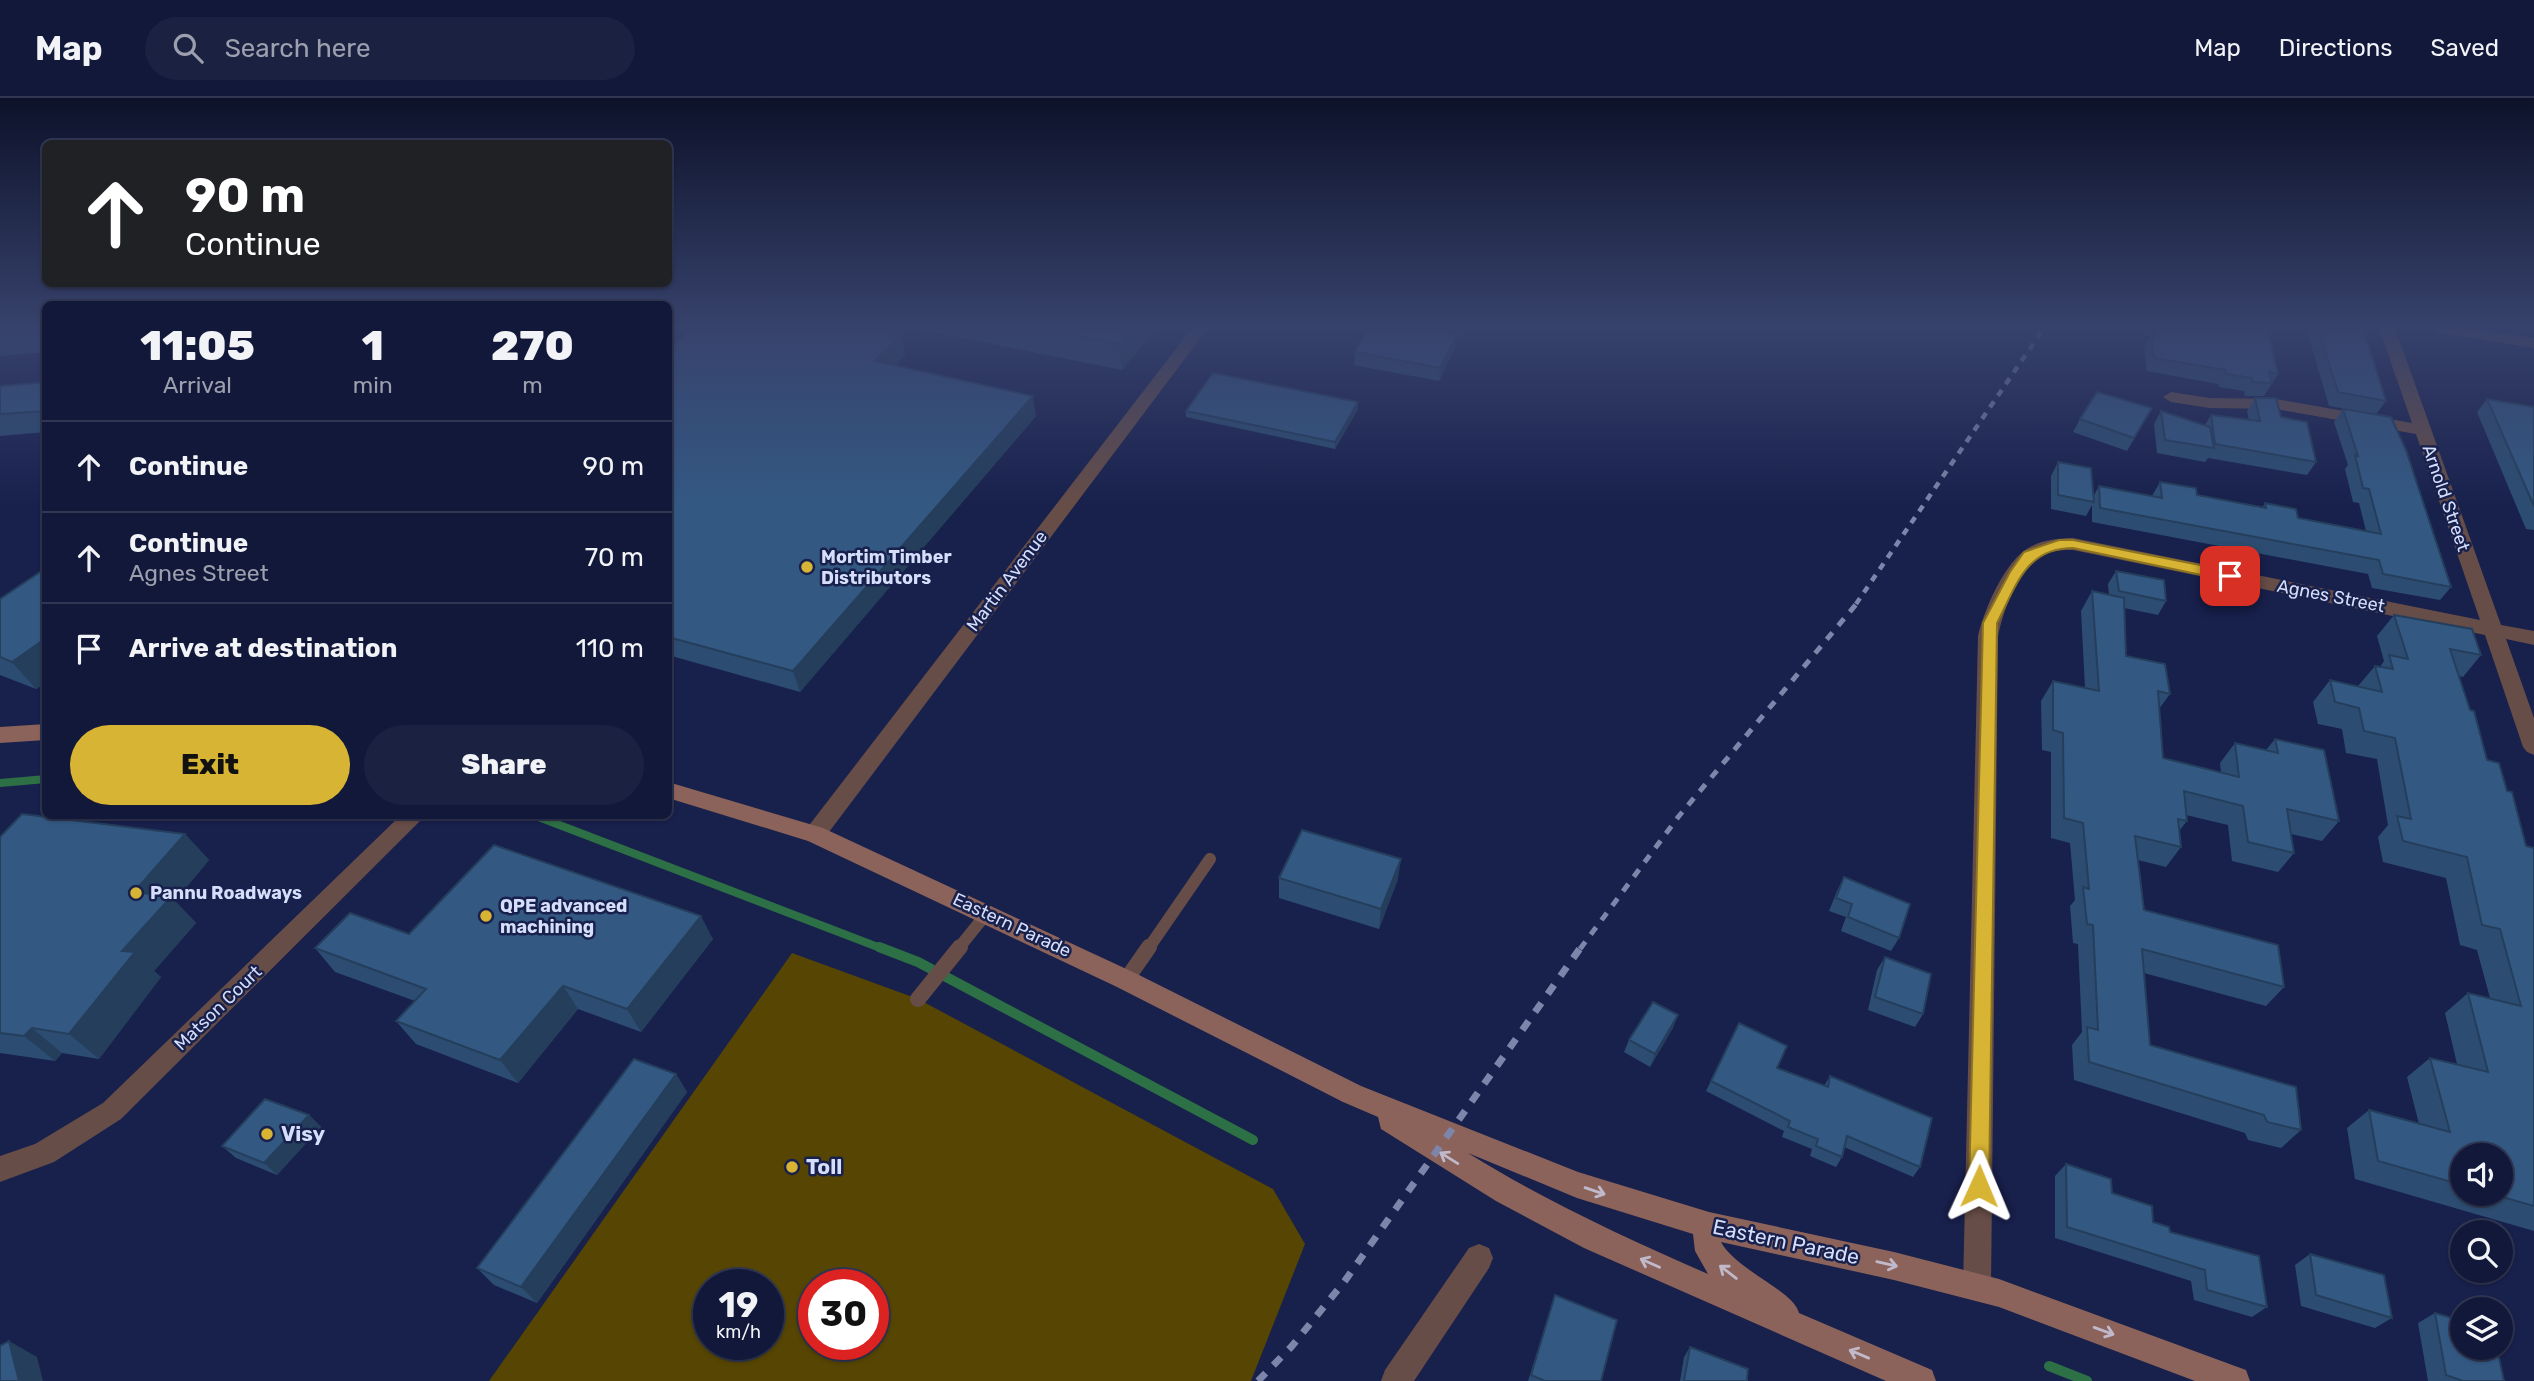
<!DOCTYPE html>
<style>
:root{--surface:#121839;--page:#1b2141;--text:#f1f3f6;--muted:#9ca0ae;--line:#313753;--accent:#d8b434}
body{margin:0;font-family:Rubik,sans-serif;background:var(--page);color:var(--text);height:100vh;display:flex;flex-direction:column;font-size:26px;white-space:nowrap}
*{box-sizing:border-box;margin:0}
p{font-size:23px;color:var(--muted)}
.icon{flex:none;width:38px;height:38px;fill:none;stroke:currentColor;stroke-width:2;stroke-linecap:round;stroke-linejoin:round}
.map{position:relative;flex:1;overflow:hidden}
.drawer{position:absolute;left:42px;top:203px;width:630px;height:518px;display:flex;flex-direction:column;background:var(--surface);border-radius:10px;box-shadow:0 2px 5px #0004,0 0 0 2px var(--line)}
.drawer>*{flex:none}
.top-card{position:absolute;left:42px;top:42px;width:630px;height:147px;border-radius:10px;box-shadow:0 2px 5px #0004,0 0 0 2px var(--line);background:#202124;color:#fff;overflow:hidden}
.tools{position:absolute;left:2450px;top:1045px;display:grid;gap:14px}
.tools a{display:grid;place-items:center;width:63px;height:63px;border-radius:50%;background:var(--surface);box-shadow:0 2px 5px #0004,0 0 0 2px var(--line);font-size:35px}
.speed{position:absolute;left:693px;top:1171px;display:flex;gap:14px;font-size:35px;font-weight:700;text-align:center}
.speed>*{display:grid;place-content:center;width:91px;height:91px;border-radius:50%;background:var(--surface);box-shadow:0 2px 5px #0004,0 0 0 2px var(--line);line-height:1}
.speed small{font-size:18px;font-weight:400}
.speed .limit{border:10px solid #d22;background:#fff;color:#111}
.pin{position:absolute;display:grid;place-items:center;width:60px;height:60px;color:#fff;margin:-30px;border-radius:14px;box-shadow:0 4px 10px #0006}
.me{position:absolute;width:77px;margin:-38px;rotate:1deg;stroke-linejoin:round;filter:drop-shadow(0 0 5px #0008)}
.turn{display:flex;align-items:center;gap:24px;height:147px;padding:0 28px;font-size:32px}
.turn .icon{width:91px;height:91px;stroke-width:2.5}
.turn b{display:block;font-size:49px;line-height:60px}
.eta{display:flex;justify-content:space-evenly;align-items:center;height:119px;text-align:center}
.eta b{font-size:42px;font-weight:800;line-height:49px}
.cta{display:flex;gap:14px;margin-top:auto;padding:14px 28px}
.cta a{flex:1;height:80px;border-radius:42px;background:var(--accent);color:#111;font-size:28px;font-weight:800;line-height:80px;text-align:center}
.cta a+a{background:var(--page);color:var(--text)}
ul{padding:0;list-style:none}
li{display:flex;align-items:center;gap:21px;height:91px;padding:0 28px;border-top:2px solid var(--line)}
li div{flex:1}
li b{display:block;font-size:26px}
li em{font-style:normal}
header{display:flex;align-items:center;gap:42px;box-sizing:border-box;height:98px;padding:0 35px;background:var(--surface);border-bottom:2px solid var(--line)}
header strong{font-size:33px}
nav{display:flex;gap:38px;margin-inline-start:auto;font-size:24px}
.search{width:490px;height:63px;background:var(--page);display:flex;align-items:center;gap:18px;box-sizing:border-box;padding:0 24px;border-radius:38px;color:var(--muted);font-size:26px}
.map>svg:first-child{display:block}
.green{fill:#564503;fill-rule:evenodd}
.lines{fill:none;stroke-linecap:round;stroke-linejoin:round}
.stream-far1{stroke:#2d7045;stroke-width:8}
.stream{stroke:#2d7045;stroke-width:10}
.lane-far1{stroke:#674d47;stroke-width:12}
.lane{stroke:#674d47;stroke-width:16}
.street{fill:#674d47;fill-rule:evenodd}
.secondary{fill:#8c635a;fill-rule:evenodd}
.rail-far2{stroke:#7d86aa;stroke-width:4.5;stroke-dasharray:7 7;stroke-linecap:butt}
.rail-far1{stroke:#7d86aa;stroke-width:5;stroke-dasharray:9 9;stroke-linecap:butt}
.rail{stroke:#7d86aa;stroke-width:7;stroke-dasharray:11 11;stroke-linecap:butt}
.wall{fill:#2c4d71;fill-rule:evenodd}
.shaded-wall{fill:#243e5c}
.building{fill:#335983;stroke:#243e5c;stroke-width:2}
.oneway{stroke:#bfb9cb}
.route{fill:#d8b434;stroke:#8c7522;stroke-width:2}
.poi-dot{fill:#d8b434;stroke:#18204c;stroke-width:2.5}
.labels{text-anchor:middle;stroke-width:5;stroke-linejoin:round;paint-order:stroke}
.street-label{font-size:18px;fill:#d5defb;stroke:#18204c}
.poi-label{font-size:18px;font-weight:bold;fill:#d5defb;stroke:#18204c;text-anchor:start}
.near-poi-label{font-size:21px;font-weight:bold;fill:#d5defb;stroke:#18204c;text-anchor:start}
.near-street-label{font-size:21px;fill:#d5defb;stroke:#18204c}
</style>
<header>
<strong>Map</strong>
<div class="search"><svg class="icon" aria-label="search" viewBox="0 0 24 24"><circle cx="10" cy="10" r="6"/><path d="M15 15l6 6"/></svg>Search here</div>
<nav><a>Map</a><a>Directions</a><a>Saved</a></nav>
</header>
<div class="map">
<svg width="2534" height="1283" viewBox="0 0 2534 1283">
<rect width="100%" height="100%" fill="#18204c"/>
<path class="green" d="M792 855 918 901 1273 1091 1305 1146 1251 1283H489ZM709 1186H768V1246H709ZM814 1186H873V1246H814Z"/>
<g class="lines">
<path class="stream-far1" d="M0 685 46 681
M536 718 883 851"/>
<path class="stream" d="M879 849 918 864 1253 1042
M2049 1268 2087 1283"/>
<path class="lane-far1" d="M958 851 987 815
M1148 851 1210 761"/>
<path class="lane" d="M1126 882 1149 849
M918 901 960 849"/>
<path class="street" d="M1192 230H1208L823 742 815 745 807 742 804 736 807 730Z
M2379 230H2395L2501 527 2534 533V547L2506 541 2534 620V657L2527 654 2523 649 2485 537 2073 452C2064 452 2054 452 2045 456 2018 468 2004 511 1998 538L1991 1189 1987 1199 1977 1203 1967 1199 1963 1189 1978 538C1984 512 2005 462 2030 449 2043 442 2059 440 2073 440L2480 522 2416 336 2276 311 2210 310 2171 304 2163 299 2171 294 2210 300 2276 301 2412 325Z
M2432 230H2466L2534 240V250L2439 235Z
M400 718H425L121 1021 54 1064 0 1084V1058L35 1046 103 1005Z
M1479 1146 1489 1150 1493 1160 1489 1170 1414 1283H1381L1385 1272 1469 1150Z"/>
<path class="secondary" d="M46 626V642L0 645V629Z
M668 684 823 730 1135 875 1361 988 1578 1074 1709 1114 1894 1154 1999 1181 2235 1268 2246 1272 2250 1283H2195L1999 1209 1894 1182 1721 1144C1737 1173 1793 1192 1799 1215L1932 1272 1936 1283H1886L1584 1150 1496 1103 1381 1031 1378 1019 1343 1004 1117 889 808 743 668 700ZM1468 1055 1577 1100 1693 1136 1695 1153 1708 1176C1626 1140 1545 1103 1468 1055Z"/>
<path class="rail-far2" d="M1856 506 2044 230"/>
<path class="rail-far1" d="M1580 851 1679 718 1858 504"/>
<path class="rail" d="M1258 1283 1292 1248 1344 1184 1581 849"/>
</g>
<path class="wall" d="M0 230H46V254L0 258Z
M921 230H1157L1122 272 922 232Z
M2156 230H2268L2278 276 2264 298H2245L2244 293 2219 289 2218 286 2147 273 2144 250 2151 237 2156 238Z
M2306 230H2363L2386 303 2376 316 2329 308Z
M901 238 905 257 895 268 1036 318 800 594 668 557V251Z
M1455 250 1439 283 1354 267 1355 254Z
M46 284V334L0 338V288Z
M2255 300 2281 319 2316 364 2307 377 2208 360 2205 364 2157 355 2154 326 2161 313 2205 327 2211 317 2249 322 2247 313Z
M2487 301 2534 309V432L2526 431 2477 314Z
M2152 310 2127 353 2073 334 2080 321Z
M1358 311 1335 351 1186 319V313Z
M2343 311 2451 489 2440 502 2372 490 2368 476 2092 424V407L2086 418 2051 411V378L2058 364 2093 399 2099 388 2152 398 2160 384 2197 397 2262 410 2265 405 2298 420 2366 433 2359 405 2353 404 2345 371 2348 367 2334 324Z
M46 470V584L36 591 0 577V501Z
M2116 473 2166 503 2158 517 2124 510 2126 558 2170 596 2159 611 2163 660 2221 674 2220 665 2235 645 2266 652 2275 641 2339 723 2322 743 2291 736 2294 755 2278 774 2232 763 2228 727 2186 717 2187 723 2179 733 2181 749 2166 769 2138 762 2144 812 2284 889 2266 908 2144 875 2150 947 2301 1032 2281 1050 2248 1042 2245 1035 2074 982 2072 947 2082 934 2078 846 2073 845 2070 808 2075 802 2070 745 2051 740V654L2042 652 2041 603 2053 583 2085 590 2081 513 2092 493 2109 497 2108 486Z
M2394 517 2481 557 2463 579 2459 578 2487 662 2507 693 2526 748 2534 750V1133L2355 1081 2347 1030 2369 1012 2419 1026 2407 979 2430 960 2457 966 2445 915 2468 895 2490 900 2477 852 2460 847 2446 780 2383 764 2378 739 2388 727 2377 661 2346 655 2342 631 2318 626 2313 604 2330 582 2358 588 2375 568 2380 569 2384 563 2377 538ZM2462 1057 2501 1096H2462Z
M185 736 209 762 175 803 196 825 154 873 161 879 99 961 62 955 55 963 0 955V739Z
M1844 779 1899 840 1891 853 1841 833 1846 819 1829 813 1837 793Z
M1279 780 1398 781 1379 831 1279 800Z
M409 836 713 841 641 934 578 911 518 985 416 946 396 923 415 903 335 874 315 850Z
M1885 859 1923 916 1915 929 1868 912 1877 872Z
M1739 925 1777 970 1824 988 1830 978 1920 1069 1913 1079 1844 1049 1842 1059 1836 1069 1810 1058 1812 1051 1782 1039 1784 1033 1706 993Z
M1673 930 1650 969 1624 954 1629 942Z
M676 976 687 994 537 1205 494 1187 477 1170Z
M309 1017 321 1029 277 1077 236 1060 222 1048Z
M2066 1066 2112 1095 2153 1124 2170 1134 2267 1209 2252 1219 2194 1202 2191 1183 2055 1140V1078Z
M2310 1156 2392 1220 2375 1230 2301 1208 2295 1167Z
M1555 1197 1601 1283H1528Z
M2435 1215 2504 1283H2428L2418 1225Z
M1690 1249 1747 1283H1680L1684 1259Z"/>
<path class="shaded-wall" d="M1133 230H1157L1122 272 1119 246Z
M1457 237 1455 250 1439 283 1440 270Z
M901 238 905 257 879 283 875 263Z
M1033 298 1036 318 800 594 793 573Z
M1358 304V311L1335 351V344Z
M46 540V584L36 591 12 564Z
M185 736 209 762 175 803 196 825 154 873 161 879 99 961 69 936 122 853 134 794Z
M1401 761 1398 781 1379 831 1381 811Z
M701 818 713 841 641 934 627 911Z
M563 888 578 911 518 985 500 962Z
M1678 917 1673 930 1650 969 1655 956Z
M32 930 62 955 55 963 24 938Z
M676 976 687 994 537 1205 521 1189Z
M309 1017 321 1029 277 1077 264 1065Z
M9 1243 37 1259 43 1283H19Z"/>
<path class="building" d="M694 230H862L901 238 875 263 1033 298 793 573 668 539V251Z
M1035 230H1133L1119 246Z
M1368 230H1418L1457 237 1440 270 1355 254Z
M2164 230H2268L2278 276 2269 274 2272 285 2253 284 2252 280 2226 276V272L2154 260 2151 237 2159 238 2158 233 2165 234Z
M2318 230H2363L2386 303 2338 294Z
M1213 275 1358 304 1335 344 1186 313Z
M46 284V313L0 316V288Z
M2097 294 2152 310 2134 340 2080 321Z
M2255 300H2276L2281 319 2307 324 2316 364 2215 346 2211 317 2260 323Z
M2487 301 2534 309V408Z
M2343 311 2391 319 2406 352 2451 489 2383 476 2379 462 2100 410 2099 388 2162 400 2160 384 2196 390 2197 397 2266 410 2265 405 2296 411 2298 420 2381 436 2369 391 2363 390 2355 357 2358 358Z
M2161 313 2210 329 2214 350 2165 342Z
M2058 364 2091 370 2094 404 2058 397Z
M46 470V540L12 564 0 559V501Z
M2116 473 2164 482 2166 503 2119 493Z
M2092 493 2124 500 2126 558 2165 566 2170 596 2158 593 2163 660 2239 679 2235 645 2278 655 2275 641 2324 652 2339 723 2287 711 2294 755 2248 744 2243 708 2184 693 2187 723 2178 721 2181 749 2135 738 2144 812 2278 847 2284 889 2142 851 2150 947 2296 989 2301 1032 2267 1024 2264 1017 2089 964 2087 929 2098 932 2093 827 2087 826 2083 789 2089 791 2083 725 2064 720 2063 635 2053 632V583L2099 593Z
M2394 517 2472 531 2481 557 2450 551 2470 612 2474 613 2487 662 2499 665 2507 693 2512 694 2526 748 2534 750V1108L2492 1096H2501V1057H2462V1087L2378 1063 2369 1012 2450 1034 2430 960 2488 974 2468 895 2521 908 2500 831 2482 827 2467 759 2403 743 2397 718 2411 721 2395 640 2364 633 2359 610 2335 604 2330 582 2382 594 2375 568 2393 571 2389 557 2408 561Z
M22 716 185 736 134 794 171 799 122 853 135 854 69 936 32 930 24 938 0 935V739Z
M1302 732 1401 761 1381 811 1279 780Z
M494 747 701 818 627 911 563 888 500 962 396 923 426 891 315 850 350 815 409 836Z
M1844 779 1910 806 1899 840 1848 819 1852 806 1836 800Z
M1885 859 1931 876 1923 916 1875 899Z
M1653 904 1678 917 1655 956 1629 942Z
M1739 925 1787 948 1777 970 1828 989 1830 978 1932 1020 1920 1069 1847 1038 1842 1059 1816 1048 1818 1041 1788 1029 1790 1023 1711 983Z
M634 961 676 976 521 1189 477 1170Z
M265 1001 309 1017 264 1065 222 1048Z
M2066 1066 2111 1081 2112 1095 2152 1108 2153 1124 2169 1129 2170 1134 2259 1158 2267 1209 2207 1192 2205 1172 2067 1129Z
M2310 1156 2384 1177 2392 1220 2316 1197Z
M1555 1197 1617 1222 1601 1283H1545L1531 1277Z
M2435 1215 2462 1223V1250H2497L2504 1283H2463L2446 1277Z
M9 1243 19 1283H0V1248Z
M1690 1249 1748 1271 1747 1283H1684Z"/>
<defs><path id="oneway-shaft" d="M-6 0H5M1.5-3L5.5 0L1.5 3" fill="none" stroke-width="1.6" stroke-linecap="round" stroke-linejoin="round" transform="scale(1.75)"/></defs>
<g class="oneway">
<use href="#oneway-shaft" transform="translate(1449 1060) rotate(-148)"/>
<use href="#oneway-shaft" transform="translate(1595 1093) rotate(19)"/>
<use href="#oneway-shaft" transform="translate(1650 1165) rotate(-156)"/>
<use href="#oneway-shaft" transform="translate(1887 1166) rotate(13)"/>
<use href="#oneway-shaft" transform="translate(1728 1174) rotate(-142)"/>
<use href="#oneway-shaft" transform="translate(2104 1233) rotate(20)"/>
<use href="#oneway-shaft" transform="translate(1859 1256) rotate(-157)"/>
</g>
<linearGradient id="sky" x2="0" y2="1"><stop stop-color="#0d122a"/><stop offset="0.56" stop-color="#37426c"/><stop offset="1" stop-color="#37426c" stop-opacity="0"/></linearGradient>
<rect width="2534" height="409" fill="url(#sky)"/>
<path class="route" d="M2059 442H2073L2230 473 2237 478 2230 483 2073 450C2025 450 2016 489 1997 525L1989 1088 1986 1095 1979 1097 1972 1095 1969 1088 1983 525 2010 474 2024 454Z"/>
<g class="poi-dot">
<circle cx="807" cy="469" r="7"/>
<circle cx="136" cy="795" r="7"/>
<circle cx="486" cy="818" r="7"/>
<circle cx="267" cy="1036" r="7"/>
<circle cx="792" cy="1069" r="7"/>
</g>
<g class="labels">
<g class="street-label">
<text transform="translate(2446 400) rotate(71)" y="6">Arnold Street</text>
<text transform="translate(1007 483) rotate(-53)" y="6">Martin Avenue</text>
<text transform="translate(2331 498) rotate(11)" y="6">Agnes Street</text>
<text transform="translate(1012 827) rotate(25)" y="6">Eastern Parade</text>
<text transform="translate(218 910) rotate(-44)" y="6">Matson Court</text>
</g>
<g class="poi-label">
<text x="821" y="465">Mortim Timber<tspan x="821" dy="21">Distributors</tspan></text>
<text x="150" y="801">Pannu Roadways</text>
<text x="500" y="814">QPE advanced<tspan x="500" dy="21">machining</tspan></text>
</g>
<g class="near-poi-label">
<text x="281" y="1043">Visy</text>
<text x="806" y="1076">Toll</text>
</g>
<g class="near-street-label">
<text transform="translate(1786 1144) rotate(12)" y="7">Eastern Parade</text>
</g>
</g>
</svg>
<div class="tools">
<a><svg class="icon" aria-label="sound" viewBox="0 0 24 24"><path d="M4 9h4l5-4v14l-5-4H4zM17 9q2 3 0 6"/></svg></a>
<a><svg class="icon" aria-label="search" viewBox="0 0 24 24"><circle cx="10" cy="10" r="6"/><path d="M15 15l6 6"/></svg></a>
<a><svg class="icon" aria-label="layers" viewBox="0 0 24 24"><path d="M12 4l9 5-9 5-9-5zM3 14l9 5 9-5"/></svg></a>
</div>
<div class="speed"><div>19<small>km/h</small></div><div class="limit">30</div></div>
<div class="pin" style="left:2230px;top:478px;background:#d93025"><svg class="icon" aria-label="arrive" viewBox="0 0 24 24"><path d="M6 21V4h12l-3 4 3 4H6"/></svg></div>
<svg class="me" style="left:1979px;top:1088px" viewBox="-20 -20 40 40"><path d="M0-17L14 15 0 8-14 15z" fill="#d8b434" stroke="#fff" stroke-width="4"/></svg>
<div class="top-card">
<div class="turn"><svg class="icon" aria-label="ahead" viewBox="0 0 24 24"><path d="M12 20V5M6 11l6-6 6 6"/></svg><div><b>90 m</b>Continue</div></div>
</div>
<section class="drawer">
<div class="eta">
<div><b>11:05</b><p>Arrival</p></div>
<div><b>1</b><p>min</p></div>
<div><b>270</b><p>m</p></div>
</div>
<ul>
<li><svg class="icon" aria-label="ahead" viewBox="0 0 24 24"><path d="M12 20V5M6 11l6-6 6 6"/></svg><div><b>Continue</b></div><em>90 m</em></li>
<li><svg class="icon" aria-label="ahead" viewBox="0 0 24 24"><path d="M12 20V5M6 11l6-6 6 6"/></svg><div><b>Continue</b><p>Agnes Street</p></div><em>70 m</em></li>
<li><svg class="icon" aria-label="arrive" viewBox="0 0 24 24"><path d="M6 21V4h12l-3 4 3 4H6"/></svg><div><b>Arrive at destination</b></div><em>110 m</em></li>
</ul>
<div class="cta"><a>Exit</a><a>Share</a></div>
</section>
</div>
